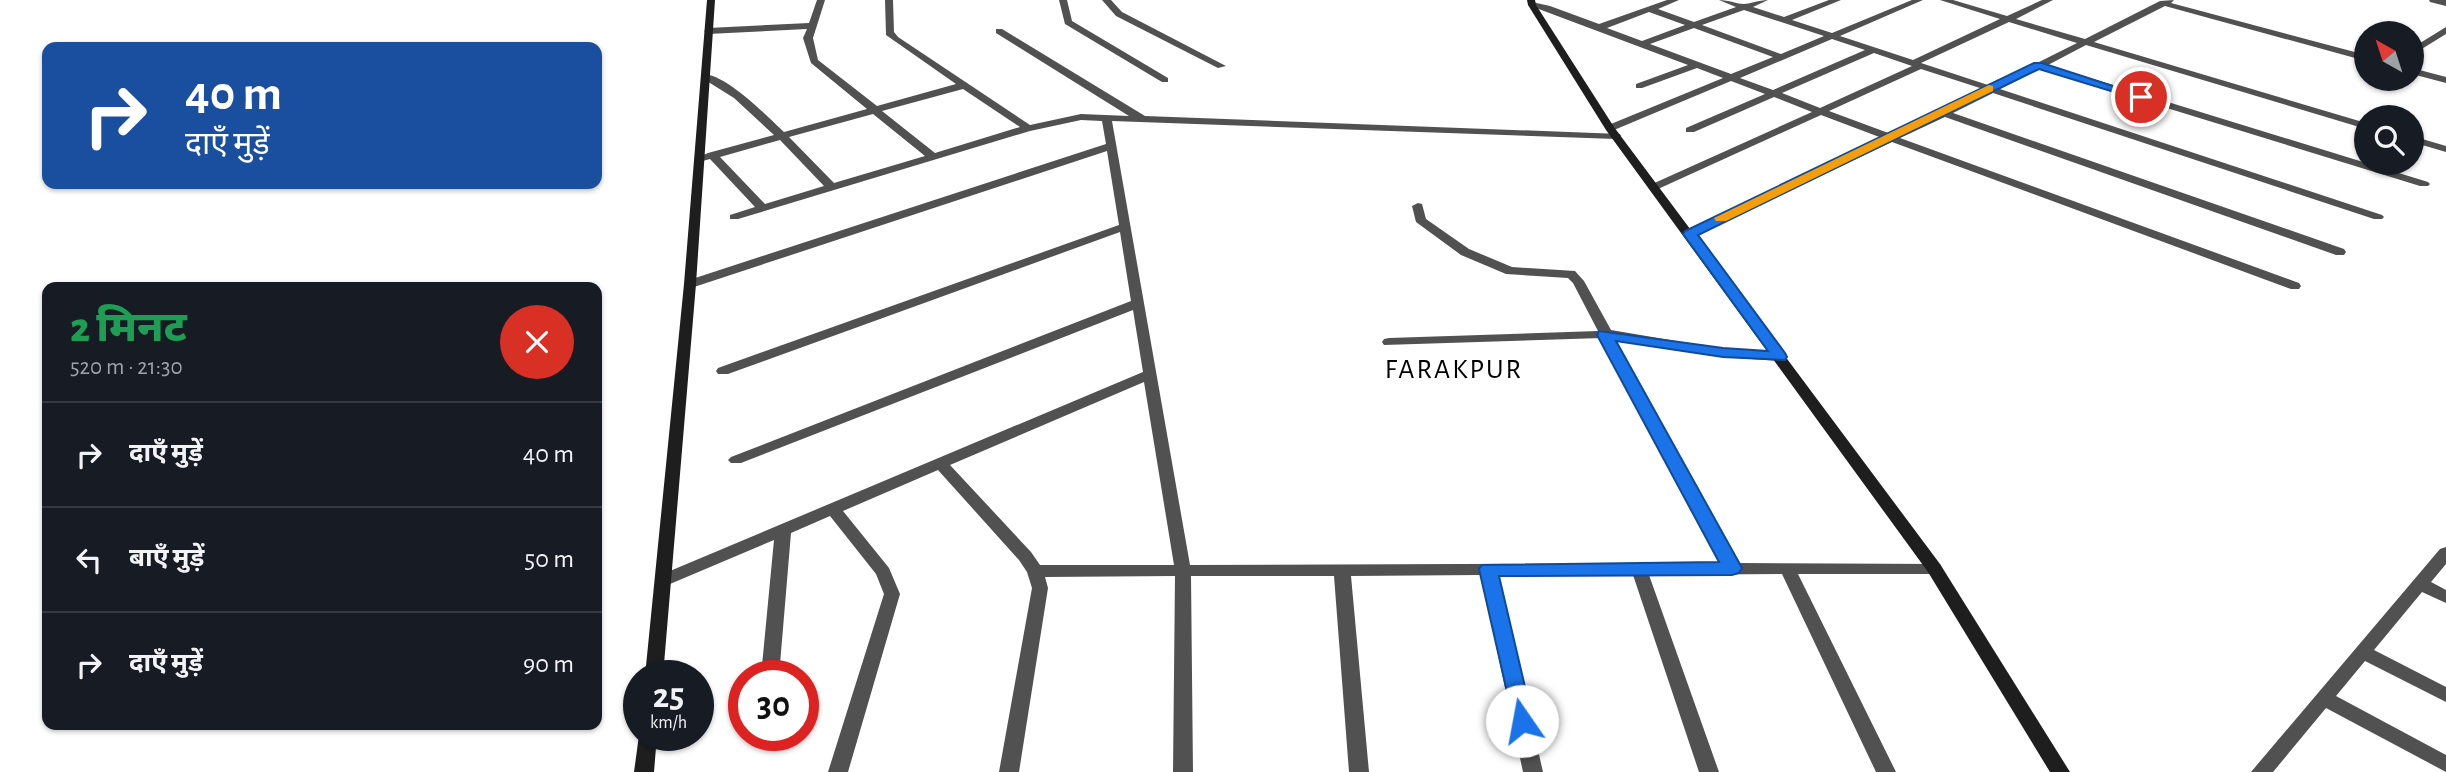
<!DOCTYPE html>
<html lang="hi">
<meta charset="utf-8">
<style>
:root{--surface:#171b24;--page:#20242c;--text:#f1f3f6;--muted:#9ea1a6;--line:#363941}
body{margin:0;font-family:"Alegreya Sans","Noto Sans Devanagari",sans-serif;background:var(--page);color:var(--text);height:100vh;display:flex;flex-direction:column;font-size:26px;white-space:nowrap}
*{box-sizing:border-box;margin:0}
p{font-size:23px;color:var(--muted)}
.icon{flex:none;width:38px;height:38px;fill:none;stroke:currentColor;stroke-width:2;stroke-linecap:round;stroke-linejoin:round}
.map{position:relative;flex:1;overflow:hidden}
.details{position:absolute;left:42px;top:282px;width:560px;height:448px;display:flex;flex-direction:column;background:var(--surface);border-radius:14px;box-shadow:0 2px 5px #0004}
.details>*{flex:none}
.guide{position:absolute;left:42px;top:42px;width:560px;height:147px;border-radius:14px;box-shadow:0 2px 5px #0004;background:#1a4fa0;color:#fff;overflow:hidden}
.needle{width:46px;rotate:321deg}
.controls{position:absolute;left:2354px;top:21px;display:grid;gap:14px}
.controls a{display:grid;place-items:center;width:70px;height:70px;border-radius:50%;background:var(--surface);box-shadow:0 2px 5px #0004;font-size:35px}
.speed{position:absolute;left:623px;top:660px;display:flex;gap:14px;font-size:35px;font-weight:700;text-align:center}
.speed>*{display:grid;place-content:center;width:91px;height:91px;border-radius:50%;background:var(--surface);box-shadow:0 2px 5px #0004;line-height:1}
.speed small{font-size:18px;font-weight:400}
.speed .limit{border:10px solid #d22;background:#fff;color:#111}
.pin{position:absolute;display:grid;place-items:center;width:60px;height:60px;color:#fff;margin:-30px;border:4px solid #fff;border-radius:50%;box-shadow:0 2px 7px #0007}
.me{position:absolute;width:77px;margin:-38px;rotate:348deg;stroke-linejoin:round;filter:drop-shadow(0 0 5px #0008)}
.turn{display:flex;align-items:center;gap:24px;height:147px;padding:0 28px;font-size:32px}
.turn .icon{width:91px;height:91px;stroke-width:2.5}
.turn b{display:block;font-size:49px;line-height:60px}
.round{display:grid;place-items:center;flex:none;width:74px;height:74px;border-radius:37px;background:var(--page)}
.overview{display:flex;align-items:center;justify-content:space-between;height:119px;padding:0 28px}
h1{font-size:42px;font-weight:800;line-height:52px;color:#1e9e55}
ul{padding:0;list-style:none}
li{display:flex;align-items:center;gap:21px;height:105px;padding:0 28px;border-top:2px solid var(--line)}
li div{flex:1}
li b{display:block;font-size:26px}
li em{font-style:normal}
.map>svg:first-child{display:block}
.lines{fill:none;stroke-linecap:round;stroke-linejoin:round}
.street{fill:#515151;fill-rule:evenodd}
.secondary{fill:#1e1e1e;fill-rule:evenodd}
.route{fill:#1a73e8;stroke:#114b97;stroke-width:2}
.slow{fill:#f59e0b}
.labels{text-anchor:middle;stroke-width:7;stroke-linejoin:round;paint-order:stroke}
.quarter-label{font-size:28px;letter-spacing:2px;fill:#000;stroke:#fff}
</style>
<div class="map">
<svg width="2446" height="772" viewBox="0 0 2446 772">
<rect width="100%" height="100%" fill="#fff"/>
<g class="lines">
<path class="street" d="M817 0H825L813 38 818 60 877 106 956 84 886 35 885 0H893L894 32 898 37 1030 125 1081 114 1129 116 996 33V29H1002L1145 116 1620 134 1621 136 1616 139 1112 121 1190 565 1721 563 1602 338 1384 345 1382 342 1384 339 1389 338 1598 331 1573 283 1568 278 1506 274 1461 255 1416 222 1412 206 1418 203 1422 204 1426 219 1469 249 1512 267 1575 271 1584 281 1611 330 1723 349 1785 354 1787 357 1785 360 1780 361 1723 357 1615 338 1738 563 1940 564 1942 568 1940 572 1934 574H1798L1896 772H1876L1782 574 1649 575 1719 772H1699L1633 575H1498L1543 772H1523L1481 575 1351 576 1369 772H1349L1334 576H1191L1193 772H1173L1175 576 1045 577 1048 588 1019 772H999L1032 588 1027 572 1019 560 938 470 843 511 889 568 900 594 848 772H828L884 594 876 574 830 516 791 533 779 676H761L774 540 670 584H658L656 580 658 576 1143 372 1133 310 741 463H731L728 460 731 457 1131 301 1120 232 728 374H718L716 371 718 368 1119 225 1107 151 694 287H686L684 284 686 281 1106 144 1102 121 1081 120 1030 131 738 219H730V215L755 207 710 159 699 162 694 159 708 153 774 135 734 98 702 78V74C725 73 767 116 784 132L867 109 811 63 803 38 807 29 708 34 704 31 708 28 809 23ZM963 89 1020 127 935 153 882 111ZM873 114 925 156 834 183 789 137ZM780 140 824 186 765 204 720 157ZM1144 382 1174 565H1040L1031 552 950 465Z
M1059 0H1067L1072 21 1168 78V82H1162L1065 24Z
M1102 0H1111L1122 12 1226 66 1218 68 1116 16Z
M1667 0H1679L1658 9 1694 22 1736 7 1719 0C1729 0 1737 4 1744 4 1749 4 1759 0 1768 0L1753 7 1784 17 1829 0H1841L1792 20 1832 33 1912 0H1923L1840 36 1913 60 2000 19 1940 0H1953L2007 16 2042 0H2053L2016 19 2085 39 2160 1 2174 0 2171 3 2366 55V61L2165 6 2094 42 2366 123V129L2086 45 2048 65 2428 182 2430 184 2428 186H2420L2040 69 2000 89 2382 215 2384 217 2382 219H2374L1993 93 1953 113 2344 249 2346 252 2344 255H2336L1945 117 1900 138 2299 283 2301 286 2299 289H2291L1892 142 1690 238 1686 237V231L1882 138 1821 115 1658 189H1650V185L1812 112 1774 97 1694 132H1686V128L1765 94 1731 81 1614 130H1606V126L1723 78 1697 68 1642 88H1636V84L1688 65 1528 5 1532 2 1550 6 1599 24ZM1744 10 1824 36 1781 54 1702 25ZM1649 12 1685 25 1642 41 1607 28ZM2009 22 2077 43 1991 86 1921 63ZM1694 28 1773 57 1731 74 1650 44ZM1832 39 1865 50 1773 90 1740 78ZM1874 53 1912 66 1820 108 1782 93ZM1921 69 1983 89 1891 134 1829 111Z
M2429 0H2446V6L2430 2Z
M2446 27V34L2412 55V48Z
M2412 68 2446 77V83L2412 74Z
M2412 136 2446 146V152L2412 142Z
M2446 547V564L2431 582 2446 590V603L2422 592 2374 650 2446 687V702L2365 661 2336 696 2446 755V772L2326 708 2273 772H2251L2440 549Z"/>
<path class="secondary" d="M707 0H715L696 284 663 676H645L684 284Z
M1527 0H1535L1536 5 1614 127 1940 564 2070 772H2050L1928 572 1606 130 1528 5Z
M639 735H657L654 772H634Z"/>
</g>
<path class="route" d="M2034 63H2042L2147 97 2137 99 2039 69 1698 235 1785 353 1787 357 1785 360 1723 357 1616 341 1742 568 1739 573 1732 575 1499 576 1533 721 1530 727 1522 730 1515 727 1479 569 1482 565 1719 562 1597 335 1599 331 1723 348 1768 351 1683 234 1685 231Z"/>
<path class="slow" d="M1989 85 1993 86V91L1726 221H1716L1714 218Z"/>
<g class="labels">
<g class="quarter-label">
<text x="1454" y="378">FARAKPUR</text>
</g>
</g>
</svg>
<div class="controls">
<a><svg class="needle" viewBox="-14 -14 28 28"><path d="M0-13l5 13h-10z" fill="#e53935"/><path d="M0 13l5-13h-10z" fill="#9ea1a6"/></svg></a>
<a><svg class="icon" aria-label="search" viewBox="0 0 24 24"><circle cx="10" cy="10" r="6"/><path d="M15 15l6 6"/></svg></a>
</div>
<div class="speed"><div>25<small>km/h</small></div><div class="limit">30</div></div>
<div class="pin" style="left:2141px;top:97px;background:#d93025"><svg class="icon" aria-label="arrive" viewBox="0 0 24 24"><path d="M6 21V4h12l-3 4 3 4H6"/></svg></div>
<svg class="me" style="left:1522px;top:721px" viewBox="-20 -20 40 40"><circle r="19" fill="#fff"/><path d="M0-13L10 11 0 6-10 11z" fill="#1a73e8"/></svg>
<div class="guide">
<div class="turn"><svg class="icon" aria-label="right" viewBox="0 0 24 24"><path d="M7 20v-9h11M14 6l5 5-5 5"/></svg><div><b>40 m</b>दाएँ मुड़ें</div></div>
</div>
<section class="details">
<div class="overview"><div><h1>2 मिनट</h1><p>520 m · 21:30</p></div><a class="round" style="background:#d93025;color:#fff"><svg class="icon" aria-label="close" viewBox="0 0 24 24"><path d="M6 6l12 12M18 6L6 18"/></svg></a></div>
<ul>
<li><svg class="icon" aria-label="right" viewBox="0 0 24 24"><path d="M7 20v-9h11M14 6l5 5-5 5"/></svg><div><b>दाएँ मुड़ें</b></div><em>40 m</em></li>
<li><svg class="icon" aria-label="left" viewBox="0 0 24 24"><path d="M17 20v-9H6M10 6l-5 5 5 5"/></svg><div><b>बाएँ मुड़ें</b></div><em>50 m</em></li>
<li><svg class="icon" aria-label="right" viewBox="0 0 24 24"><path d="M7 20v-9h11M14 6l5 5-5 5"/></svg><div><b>दाएँ मुड़ें</b></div><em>90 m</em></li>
</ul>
</section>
</div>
